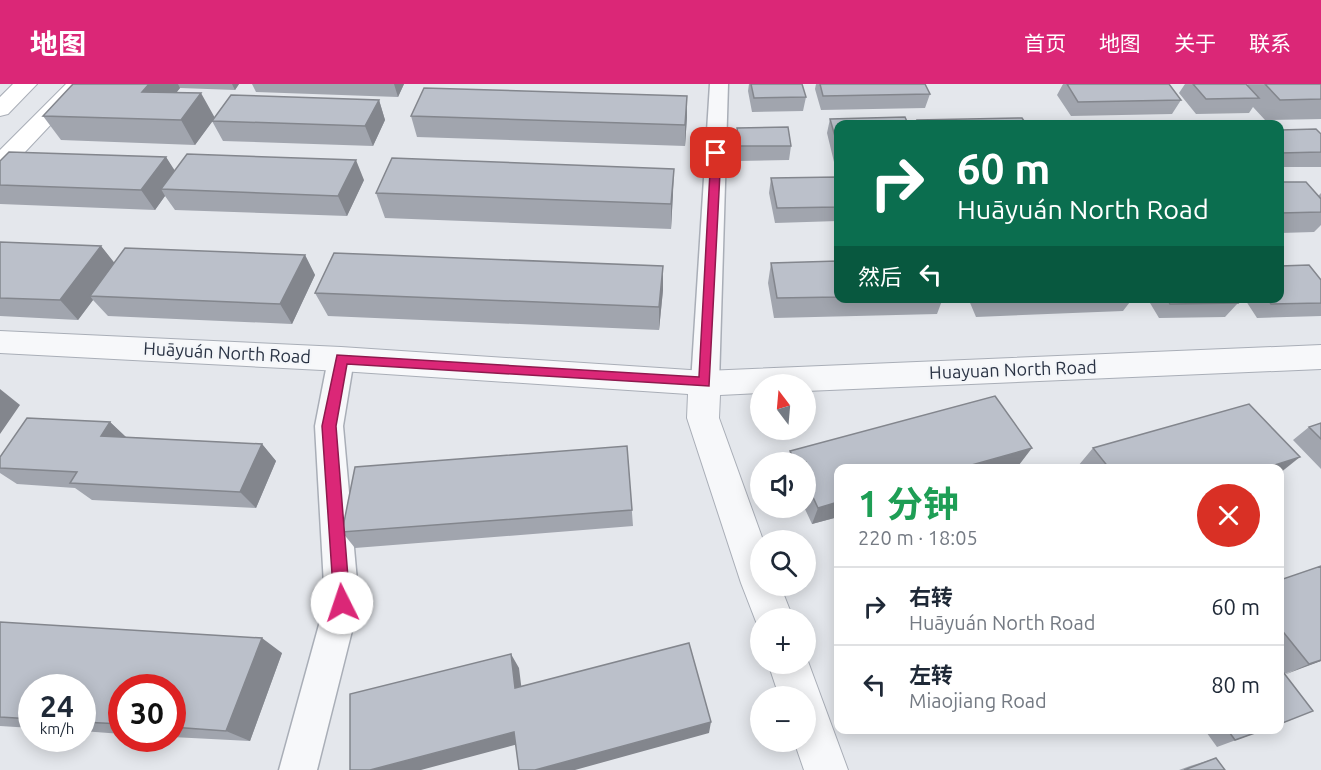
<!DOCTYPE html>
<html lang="zh">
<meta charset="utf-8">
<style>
:root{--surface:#fff;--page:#f2f2f3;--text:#1f2937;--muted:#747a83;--line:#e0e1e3;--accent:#db2777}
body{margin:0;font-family:Ubuntu,"Noto Sans SC",sans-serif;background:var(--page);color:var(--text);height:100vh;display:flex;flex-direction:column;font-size:22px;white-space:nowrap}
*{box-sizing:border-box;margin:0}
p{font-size:20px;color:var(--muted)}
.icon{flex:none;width:33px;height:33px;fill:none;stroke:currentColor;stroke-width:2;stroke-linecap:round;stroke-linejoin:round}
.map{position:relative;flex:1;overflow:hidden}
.panel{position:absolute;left:834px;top:380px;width:450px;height:270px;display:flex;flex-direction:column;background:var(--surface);border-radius:12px;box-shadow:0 3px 15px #0003}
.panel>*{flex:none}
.banner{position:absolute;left:834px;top:36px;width:450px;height:183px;border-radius:12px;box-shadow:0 3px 15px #0003;background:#0b6e4f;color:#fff;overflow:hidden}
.needle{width:39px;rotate:344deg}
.fabs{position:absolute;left:750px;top:290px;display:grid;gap:12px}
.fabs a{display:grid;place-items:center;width:66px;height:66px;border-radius:50%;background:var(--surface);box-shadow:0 3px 15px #0003;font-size:30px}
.speed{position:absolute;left:18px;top:590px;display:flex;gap:12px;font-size:30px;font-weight:700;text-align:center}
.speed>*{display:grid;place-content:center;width:78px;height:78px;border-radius:50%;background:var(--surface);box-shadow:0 3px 15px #0003;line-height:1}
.speed small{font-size:15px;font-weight:400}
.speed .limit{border:9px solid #d22;background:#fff;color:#111}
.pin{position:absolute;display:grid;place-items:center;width:51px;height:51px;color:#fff;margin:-26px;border-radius:12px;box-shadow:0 3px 9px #0006}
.me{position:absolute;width:66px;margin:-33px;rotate:356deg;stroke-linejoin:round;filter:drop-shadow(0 0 4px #0008)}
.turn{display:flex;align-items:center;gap:21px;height:126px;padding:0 24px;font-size:27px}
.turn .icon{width:78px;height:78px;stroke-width:2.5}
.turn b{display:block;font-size:42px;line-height:51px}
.then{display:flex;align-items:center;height:57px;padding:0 24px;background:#0003;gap:12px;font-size:22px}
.round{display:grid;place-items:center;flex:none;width:63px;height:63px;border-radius:32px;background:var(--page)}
.summary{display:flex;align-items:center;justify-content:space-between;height:102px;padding:0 24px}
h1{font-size:36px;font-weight:700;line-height:45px;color:#1e9e55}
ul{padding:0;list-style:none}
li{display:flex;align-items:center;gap:18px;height:78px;padding:0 24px;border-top:2px solid var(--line)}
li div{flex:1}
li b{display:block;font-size:22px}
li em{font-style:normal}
header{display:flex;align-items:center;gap:36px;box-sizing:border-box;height:84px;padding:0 30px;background:var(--accent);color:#fff}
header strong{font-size:28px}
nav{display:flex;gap:33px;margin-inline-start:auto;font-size:21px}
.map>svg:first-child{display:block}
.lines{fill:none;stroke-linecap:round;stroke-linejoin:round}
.minor-casing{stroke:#a9aeb7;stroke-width:3}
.tertiary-casing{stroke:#a9aeb7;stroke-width:2}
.secondary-casing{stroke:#a9aeb7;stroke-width:2}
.minor{fill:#f7f8fa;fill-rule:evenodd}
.tertiary{fill:#f7f8fa;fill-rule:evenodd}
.secondary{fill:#fff;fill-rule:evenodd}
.wall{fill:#a1a5ae}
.shaded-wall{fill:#83868d}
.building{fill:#bbc0ca;stroke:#83868d;stroke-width:1.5}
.route{fill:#db2777;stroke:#8e194d;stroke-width:1.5}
.labels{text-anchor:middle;stroke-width:4.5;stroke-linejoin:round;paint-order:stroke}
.street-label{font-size:18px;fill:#2b3445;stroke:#f4f6f9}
</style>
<header>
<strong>地图</strong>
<nav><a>首页</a><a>地图</a><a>关于</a><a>联系</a></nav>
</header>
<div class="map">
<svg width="1321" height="686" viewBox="0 0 1321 686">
<rect width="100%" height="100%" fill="#e4e7ec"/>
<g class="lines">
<g class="minor-casing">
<path id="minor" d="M710 0H728L719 299 715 307 705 310 695 307 691 299Z
M341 265 350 268 354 275 343 342 359 519 317 686H279L325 519 315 342 328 275 332 268Z"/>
</g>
<g class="tertiary-casing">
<path id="tertiary" d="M0 247 341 263 705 287 1321 261V285L806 307V300H760V309L720 311 719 334 763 456H760V501H780L793 534H760V548L741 499 687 334 688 310 341 287 0 269Z
M806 572 848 686H804L794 657H806V612H779L768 579H806Z"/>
</g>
<g class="secondary-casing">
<path id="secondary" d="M13 0H37L8 30 0 32V13Z
M66 0H89L9 85 0 87V66Z"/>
</g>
<use href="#minor" class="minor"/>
<use href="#tertiary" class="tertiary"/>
<use href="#secondary" class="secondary"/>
</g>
<path class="wall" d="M73 0H239L235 6 180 4 176 9 214 34 379 16 385 36 373 62 223 57 212 37 195 61 61 56 43 32Z
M252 0H404L398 13 256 8Z
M749 0H802L806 13 803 27 752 28 748 7Z
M816 0H925L930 10 925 24 821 26 815 5Z
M1063 0H1169L1181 16 1172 30 1071 32 1057 11Z
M1185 0H1246L1247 1 1248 0H1321V35L1265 36 1253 23 1249 29 1196 30 1179 9Z
M411 32 687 33 685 62 417 53Z
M830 35 838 40V78H834L827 49Z
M737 44 791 62 789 76 738 77 736 59Z
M1280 46 1321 50V83H1280Z
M166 73 174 87 364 96 347 132 175 126 165 112 155 126 0 120V77Z
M771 94H838V137L775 139 769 109Z
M1280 98 1318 112 1321 109V141L1314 148 1280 149Z
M376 109H673L671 145 385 134Z
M0 158 101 162 114 179 305 171 315 191 292 240 108 232 93 216 78 236 0 232Z
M838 177V214H943L937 230 774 234 768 199 771 179Z
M1321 196V232L1257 234 1244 214H1280Z
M663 206 659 246 328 232 315 209Z
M968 214H1133L1123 227 976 233Z
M1147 214H1235L1238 219 1225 233 1159 234Z
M110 338 126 353 262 360 276 377 256 424 92 416 75 404 17 400 0 389V373Z
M1321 339V385L1293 356 1309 343Z
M627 362 633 442 355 464 342 448Z
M1093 364 1280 384H1080L1078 382Z
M790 367 1019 381 838 384V433L812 440 804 423H806V378H787Z
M1321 482V577L1284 590 1280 640V496Z
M0 538 282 569 250 657 172 653V603H122V650L82 647V603H32V644L0 642Z
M1204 645H1266L1217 663Z
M1216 674 1225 686H1179L1190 682Z"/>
<path class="shaded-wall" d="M149 0H178L180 4 158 32 142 8Z
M232 0H239L235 6Z
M394 0H404L398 13Z
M201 9 215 34 195 61 181 36Z
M687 12V33L685 62V41Z
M379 16 385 36 373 62 365 42Z
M166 73 179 93 161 105 165 112 155 126 141 106Z
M356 76 364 96 347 132 338 112Z
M674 85 673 109 671 145V120Z
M101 162 117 182 90 212 93 216 78 236 60 216Z
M305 171 315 191 292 240 280 220Z
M663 182V206L659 246V223Z
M0 305 20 321 0 350Z
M110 338 129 356 101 352Z
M262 360 276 377 256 424 240 408Z
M1032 364 1019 381 1009 384H961Z
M1300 373 1280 389V384H1265Z
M838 418V433L812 440 818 424Z
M262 554 282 569 250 657 226 647Z
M511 570 519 584 523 616 515 604Z
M1321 576V577L1281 592 1309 580Z
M711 638 709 649 575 686H535Z
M514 648 522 659 421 686H370Z"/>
<path class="building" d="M73 0H149L142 8 201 9 181 36 43 32Z
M751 0H802L806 13 754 14Z
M820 0H925L930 10 823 12Z
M1067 0H1169L1181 16 1078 18Z
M1193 0H1246L1259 14 1206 15Z
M1265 0H1321V15L1280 16Z
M424 4 687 12 685 41 411 32Z
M231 11 379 16 365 42 212 37Z
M905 33 908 40H838V63L830 35Z
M1022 34 1026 40H918L917 36Z
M788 43 791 62H740L737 44Z
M1316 45 1321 50V68L1280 69V46Z
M9 68 166 73 141 106 0 101V77Z
M187 70 356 76 338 112 161 105Z
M392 74 674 85 671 120 376 109Z
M838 93V123L777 124 771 94Z
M1280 98H1306L1321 115V128L1280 129Z
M0 158 101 162 60 216 0 214Z
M125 164 305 171 280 220 90 212Z
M334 169 663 182 659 223 315 209Z
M838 177V213L777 214 771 179Z
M1309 181 1321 196V219L1271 220 1267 214H1280V182Z
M1167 214H1235L1238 219 1170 220Z
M995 312 1032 364 961 384H838V418L818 424 806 398V378H796L790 367Z
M1249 320 1300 373 1265 384H1109L1093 364Z
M27 334 110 338 101 352 262 360 240 408 70 399 77 388 0 384V373Z
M1321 339V355L1309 343Z
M627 362 632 426 342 448 355 383Z
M1321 482V576L1309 580 1280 544V496Z
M0 538 262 554 226 647 172 643V603H122V640L82 638V603H32V635L0 633Z
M689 559 711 638 535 686H519L514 648 370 686H350V610L511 570 515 604Z
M1280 584 1313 627 1280 640Z
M1227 645H1266L1235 656Z
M1216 674 1225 686H1184Z"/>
<path class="route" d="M716 66 721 69 709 302 347 280 336 342 350 519 348 524 342 527 337 524 334 519 322 342 337 271 699 293 711 69Z"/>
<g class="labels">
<g class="street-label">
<text transform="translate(227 269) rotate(3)" y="6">Huāyuán North Road</text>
<text transform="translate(1013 286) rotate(-2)" y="6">Huayuan North Road</text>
</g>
</g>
</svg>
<div class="fabs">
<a><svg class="needle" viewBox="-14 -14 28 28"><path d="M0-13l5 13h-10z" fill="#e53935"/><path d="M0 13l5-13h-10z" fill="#747a83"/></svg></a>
<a><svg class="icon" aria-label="sound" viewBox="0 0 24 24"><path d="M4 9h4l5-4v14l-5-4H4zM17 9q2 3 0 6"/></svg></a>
<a><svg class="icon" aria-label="search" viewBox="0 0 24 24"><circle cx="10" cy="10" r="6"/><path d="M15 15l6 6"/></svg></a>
<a>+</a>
<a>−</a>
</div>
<div class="speed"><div>24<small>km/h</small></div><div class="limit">30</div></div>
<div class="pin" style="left:716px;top:69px;background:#d93025"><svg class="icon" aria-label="arrive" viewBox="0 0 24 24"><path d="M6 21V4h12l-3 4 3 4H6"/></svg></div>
<svg class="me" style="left:342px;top:519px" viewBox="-20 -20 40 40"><circle r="19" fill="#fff"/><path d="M0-13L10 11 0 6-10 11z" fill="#db2777"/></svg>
<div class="banner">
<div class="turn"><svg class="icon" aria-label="right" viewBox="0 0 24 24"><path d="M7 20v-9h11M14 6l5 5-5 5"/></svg><div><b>60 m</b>Huāyuán North Road</div></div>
<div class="then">然后<svg class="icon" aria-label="left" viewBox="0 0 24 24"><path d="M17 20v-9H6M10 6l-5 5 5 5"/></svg></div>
</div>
<section class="panel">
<div class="summary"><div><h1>1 分钟</h1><p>220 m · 18:05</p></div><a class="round" style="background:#d93025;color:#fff"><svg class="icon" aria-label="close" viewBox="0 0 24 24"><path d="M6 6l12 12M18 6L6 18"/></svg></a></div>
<ul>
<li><svg class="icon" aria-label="right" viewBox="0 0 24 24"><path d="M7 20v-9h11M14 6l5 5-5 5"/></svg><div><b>右转</b><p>Huāyuán North Road</p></div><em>60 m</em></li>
<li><svg class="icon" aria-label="left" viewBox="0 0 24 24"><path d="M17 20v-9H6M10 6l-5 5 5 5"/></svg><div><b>左转</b><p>Miaojiang Road</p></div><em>80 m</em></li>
</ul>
</section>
</div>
